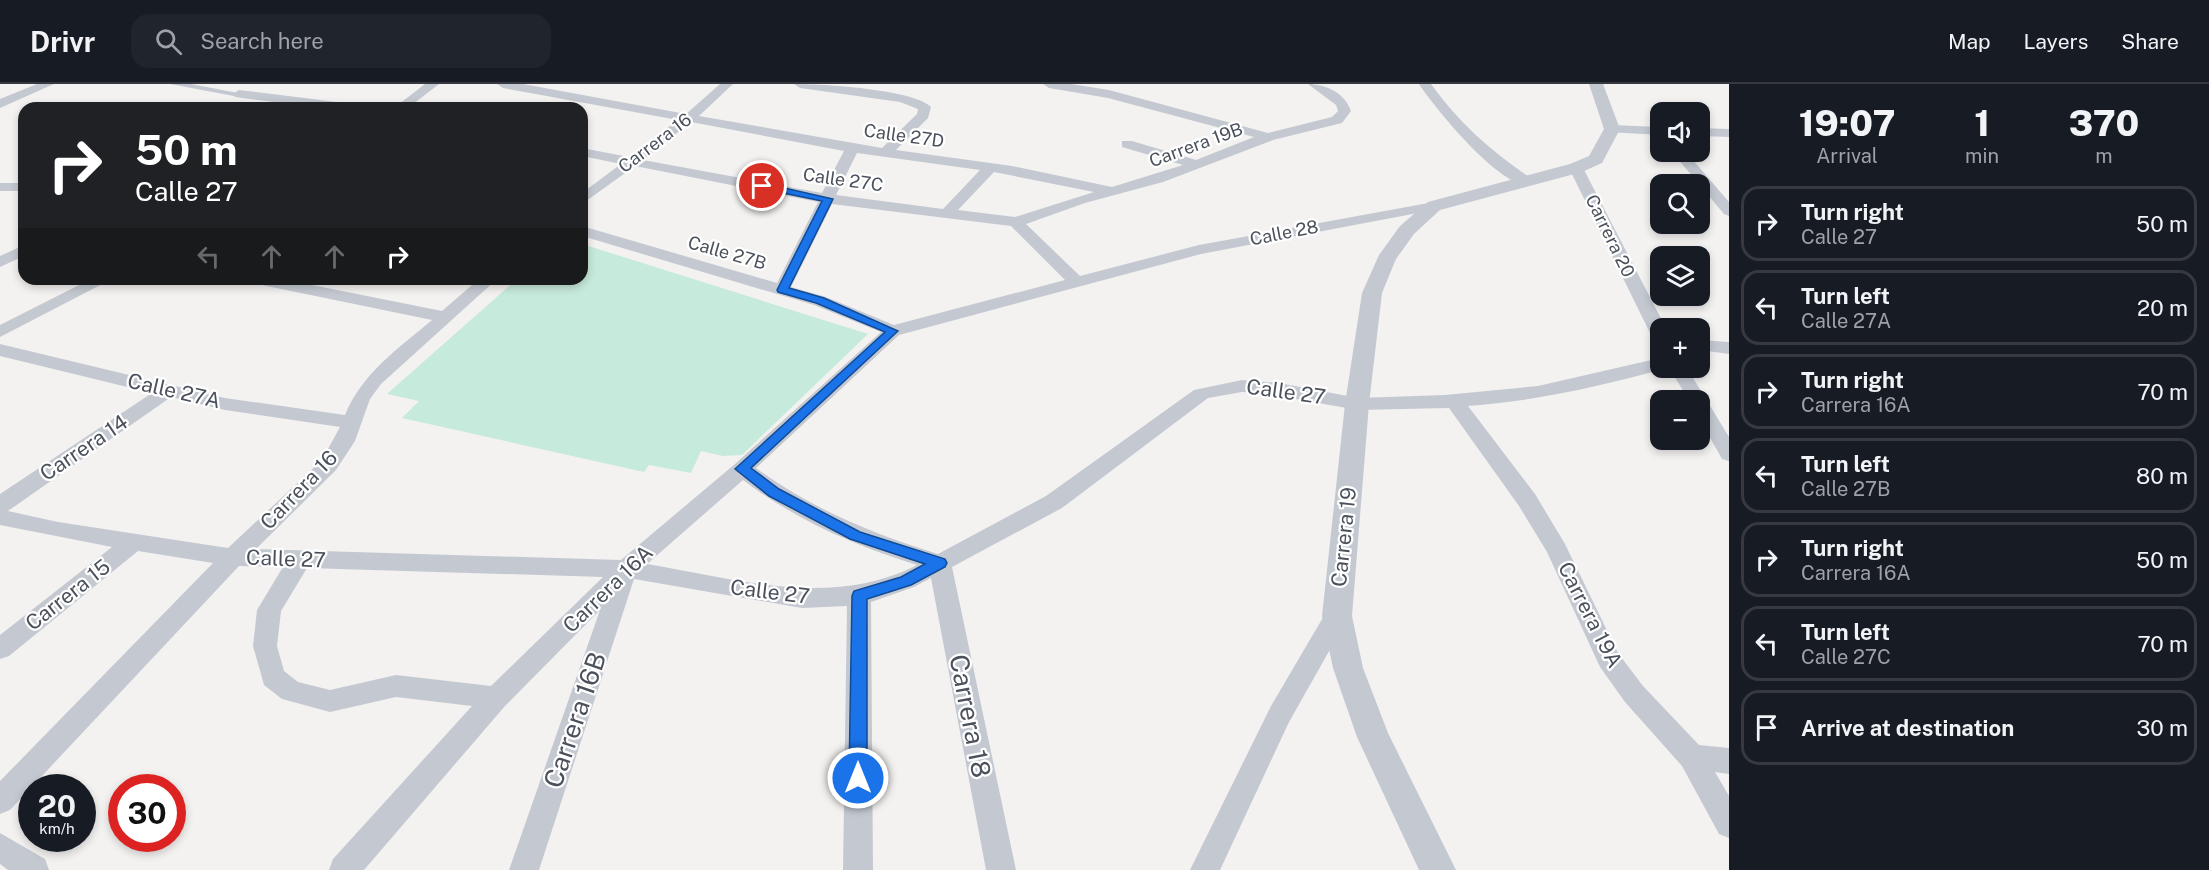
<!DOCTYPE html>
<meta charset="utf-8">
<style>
:root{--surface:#171b24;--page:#20242c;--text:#f1f3f6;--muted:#9ea1a6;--line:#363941}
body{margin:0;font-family:"Public Sans",sans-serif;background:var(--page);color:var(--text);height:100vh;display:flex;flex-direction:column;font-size:22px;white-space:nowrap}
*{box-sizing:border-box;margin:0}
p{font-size:20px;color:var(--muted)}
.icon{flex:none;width:33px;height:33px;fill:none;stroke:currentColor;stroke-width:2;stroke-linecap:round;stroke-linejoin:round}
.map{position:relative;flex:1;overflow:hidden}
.sheet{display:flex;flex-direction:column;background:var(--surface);width:480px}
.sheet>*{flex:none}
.banner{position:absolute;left:18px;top:18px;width:570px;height:183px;border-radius:18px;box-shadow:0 3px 9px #0003;background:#202124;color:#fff;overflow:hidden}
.fabs{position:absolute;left:1650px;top:18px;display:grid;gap:12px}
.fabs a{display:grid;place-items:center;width:60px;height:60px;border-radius:12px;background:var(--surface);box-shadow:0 3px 9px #0003;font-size:30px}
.speed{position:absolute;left:18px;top:690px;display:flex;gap:12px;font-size:30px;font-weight:700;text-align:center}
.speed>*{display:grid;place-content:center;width:78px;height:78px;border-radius:50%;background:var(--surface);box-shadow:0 3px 9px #0003;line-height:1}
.speed small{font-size:15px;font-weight:400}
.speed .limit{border:9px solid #d22;background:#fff;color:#111}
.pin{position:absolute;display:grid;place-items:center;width:51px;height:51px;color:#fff;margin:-26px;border:3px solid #fff;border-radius:50%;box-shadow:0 2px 6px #0007}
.me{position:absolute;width:66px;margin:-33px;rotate:0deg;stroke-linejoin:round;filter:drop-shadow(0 0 4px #0008)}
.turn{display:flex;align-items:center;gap:21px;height:126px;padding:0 18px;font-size:27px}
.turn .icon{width:78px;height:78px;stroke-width:2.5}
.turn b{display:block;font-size:42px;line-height:51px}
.lanes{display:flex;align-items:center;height:57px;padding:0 18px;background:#0003;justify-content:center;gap:30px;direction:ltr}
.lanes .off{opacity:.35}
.eta{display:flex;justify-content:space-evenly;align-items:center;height:102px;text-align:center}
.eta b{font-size:36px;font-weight:800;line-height:42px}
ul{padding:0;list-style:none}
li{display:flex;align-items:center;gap:18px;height:75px;margin:0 12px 9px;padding:0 6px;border:3px solid var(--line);border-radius:18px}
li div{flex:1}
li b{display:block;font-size:22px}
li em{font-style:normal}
header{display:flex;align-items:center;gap:36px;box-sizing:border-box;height:84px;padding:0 30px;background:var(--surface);border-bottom:2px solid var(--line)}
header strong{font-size:28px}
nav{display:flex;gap:33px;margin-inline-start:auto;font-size:21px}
.search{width:420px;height:54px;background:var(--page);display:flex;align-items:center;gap:15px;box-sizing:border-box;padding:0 21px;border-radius:18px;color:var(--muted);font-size:22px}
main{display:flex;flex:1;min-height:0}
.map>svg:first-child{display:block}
.green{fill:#c6eadb}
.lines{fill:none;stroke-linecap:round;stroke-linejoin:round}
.pedestrian{fill:#c4c9d1;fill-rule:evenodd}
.minor{fill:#c4c9d1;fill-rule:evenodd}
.tertiary{fill:#c4c9d1;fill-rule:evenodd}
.route{fill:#1a73e8;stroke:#114b97;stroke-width:1.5}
.labels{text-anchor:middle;stroke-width:4.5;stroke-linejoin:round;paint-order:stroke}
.far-street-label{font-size:18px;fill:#4b515c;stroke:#fff}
.street-label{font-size:21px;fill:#4b515c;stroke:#fff}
.near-street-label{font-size:26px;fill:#4b515c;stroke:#fff}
</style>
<header>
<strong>Drivr</strong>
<div class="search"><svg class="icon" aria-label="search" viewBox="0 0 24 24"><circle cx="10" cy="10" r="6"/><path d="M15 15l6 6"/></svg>Search here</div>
<nav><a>Map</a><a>Layers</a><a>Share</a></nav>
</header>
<main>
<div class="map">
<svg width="1729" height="786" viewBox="0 0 1729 786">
<rect width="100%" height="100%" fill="#f3f2f1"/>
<path class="green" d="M582 160 868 250 742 371 723 372 701 367 691 389 649 381 644 388 402 334 419 317 387 310 517 195H582Z"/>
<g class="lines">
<path class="pedestrian" d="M170 0H191L243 10 239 13Z"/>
<path class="minor" d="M37 0H54L0 24V15Z
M425 0H439L408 24H394Z
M497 0H523L686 30 720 0H733L699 32 882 64 917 30 918 25 900 18 800 4 794 0C821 0 913 5 931 23L928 34 896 66 1012 82 1112 103 1183 81 1122 63V57H1132L1196 76 1254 53 1108 14 1049 4 1043 0H1071L1109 6 1268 49 1332 33 1338 27 1336 21 1308 0C1326 0 1345 9 1351 27L1342 39 1273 56 1163 98 1085 119 1026 140 1080 192 1199 161 1434 118 1439 119 1441 122 1439 125 1201 170 899 251 756 384C812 425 871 449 938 470L1046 412 1194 306 1242 296 1279 299 1358 314 1445 311 1538 302 1660 274V284H1667C1602 302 1536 317 1468 322L1535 410 1565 460 1618 569 1643 602 1699 661 1729 664V690L1715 688 1729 712V754L1719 750 1682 682 1625 618 1600 583 1547 468 1519 422 1449 324 1358 326 1261 309 1242 308 1208 314 1062 424 952 483 1016 786H986L931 494 914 503 871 518 873 786H843L847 522 802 524 634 495 539 786H509L600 526 505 622 364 786H329L333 775 472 622 396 613 330 628 282 615 264 601 253 562 257 526 283 483 239 482 10 726 0 730V697L213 479 138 467 9 572 0 575V551L112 463 0 441V410L152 309 0 272V260L225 314 345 331C362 289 399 264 432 236L257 200 249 195H282L442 227 479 195H497L381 300 370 315 355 357 336 386 256 465 621 476 735 380 881 248 814 221 582 152V142L777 199 818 118 635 82 582 120V109L621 80 582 72V64L629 73 678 36 503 4ZM691 38 844 67 822 109 643 76ZM857 69 980 86 943 125 836 111ZM994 88 1094 108 1015 133 958 126ZM832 120 1011 142 1065 196 894 241 826 213 791 203ZM171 313 225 326 340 343 322 376 228 464 58 438 8 427ZM743 396C796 436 853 461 917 481 831 525 737 495 647 480ZM307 484 603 493 491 602 396 591 330 606 298 598 284 587 277 562 281 527Z
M1419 0H1431C1459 39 1492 68 1532 95L1534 98 1532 101C1503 108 1434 23 1419 0Z
M239 6 353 20 359 24H322L235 13 233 10Z
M1612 41 1660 43V51L1607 48 1605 45Z
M1700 44 1729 45V53L1700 52Z
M1672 68H1686L1729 118V132L1724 130Z
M1576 80 1583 84 1666 244H1660V256L1651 251 1569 84Z
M0 99H24V107H0Z
M24 161V172L0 183V172Z
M91 195H112L0 253V241Z
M1700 256 1729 258V270L1700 266Z
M1669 284H1687L1729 353V377L1722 375 1700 336V316H1689Z
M1337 522 1346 525 1349 532 1289 638 1220 786H1190L1271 622 1328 525Z
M0 749 45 775 49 786H8L0 780Z"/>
<path class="tertiary" d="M1589 0H1603L1620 45 1602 79 1582 88 1440 126 1414 150 1396 175 1382 209 1369 320 1352 532 1363 584 1388 649 1456 786H1419L1357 653 1333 584 1322 532 1345 320 1362 209 1379 171 1400 142 1428 118 1570 80 1589 72 1604 45Z"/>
</g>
<path class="route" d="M762 99 833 115 789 204 824 214 898 247 751 384 779 405 860 448 945 475 947 479 945 483 911 501 867 515V694L865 700 858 703 852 700 849 694 852 512 854 507 901 493 925 480 850 455 769 412 735 385 885 248 816 219 778 208 777 206 822 117 759 104 758 102Z"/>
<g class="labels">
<g class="far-street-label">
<text transform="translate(904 52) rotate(8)" y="6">Calle 27D</text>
<text transform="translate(655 59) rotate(-37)" y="6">Carrera 16</text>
<text transform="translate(1196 61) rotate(-20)" y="6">Carrera 19B</text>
<text transform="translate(843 96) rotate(8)" y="6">Calle 27C</text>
<text transform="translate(1284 149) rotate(-11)" y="6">Calle 28</text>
<text transform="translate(1610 152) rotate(64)" y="6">Carrera 20</text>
<text transform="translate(727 169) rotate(16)" y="6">Calle 27B</text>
</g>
<g class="street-label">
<text transform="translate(174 307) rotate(13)" y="7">Calle 27A</text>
<text transform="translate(1286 308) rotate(8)" y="7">Calle 27</text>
<text transform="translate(84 364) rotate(-34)" y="7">Carrera 14</text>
<text transform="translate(299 406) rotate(-46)" y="7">Carrera 16</text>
<text transform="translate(1344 453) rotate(-84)" y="7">Carrera 19</text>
<text transform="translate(286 475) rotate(2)" y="7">Calle 27</text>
<text transform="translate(608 505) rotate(-44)" y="7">Carrera 16A</text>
<text transform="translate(770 508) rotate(7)" y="7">Calle 27</text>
<text transform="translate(68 511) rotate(-38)" y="7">Carrera 15</text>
<text transform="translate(1590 531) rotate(63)" y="7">Carrera 19A</text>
</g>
<g class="near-street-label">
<text transform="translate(970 632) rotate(79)" y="9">Carrera 18</text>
<text transform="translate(575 636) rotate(-71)" y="9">Carrera 16B</text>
</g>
</g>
</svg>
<div class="fabs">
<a><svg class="icon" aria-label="sound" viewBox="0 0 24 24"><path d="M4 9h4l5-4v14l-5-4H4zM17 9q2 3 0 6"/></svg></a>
<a><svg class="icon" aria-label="search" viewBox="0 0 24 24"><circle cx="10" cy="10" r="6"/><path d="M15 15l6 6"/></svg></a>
<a><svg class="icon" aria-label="layers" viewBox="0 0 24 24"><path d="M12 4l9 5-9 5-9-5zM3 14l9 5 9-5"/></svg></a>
<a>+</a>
<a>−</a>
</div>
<div class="speed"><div>20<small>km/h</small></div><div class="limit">30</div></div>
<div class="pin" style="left:762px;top:102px;background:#d93025"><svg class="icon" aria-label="arrive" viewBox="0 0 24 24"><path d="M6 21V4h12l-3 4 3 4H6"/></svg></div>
<svg class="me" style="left:858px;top:694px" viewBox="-20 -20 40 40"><circle r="17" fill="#1a73e8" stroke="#fff" stroke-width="3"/><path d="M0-11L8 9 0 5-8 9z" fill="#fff"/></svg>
<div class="banner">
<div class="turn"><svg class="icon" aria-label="right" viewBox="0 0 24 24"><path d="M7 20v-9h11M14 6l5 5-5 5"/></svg><div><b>50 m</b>Calle 27</div></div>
<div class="lanes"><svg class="icon off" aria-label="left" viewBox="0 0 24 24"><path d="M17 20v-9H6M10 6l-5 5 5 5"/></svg><svg class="icon off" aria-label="ahead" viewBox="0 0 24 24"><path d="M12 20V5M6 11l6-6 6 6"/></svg><svg class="icon off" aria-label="ahead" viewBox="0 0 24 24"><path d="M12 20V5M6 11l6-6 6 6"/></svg><svg class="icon" aria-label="right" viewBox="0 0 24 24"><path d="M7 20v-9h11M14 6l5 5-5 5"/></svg></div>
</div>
</div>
<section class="sheet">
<div class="eta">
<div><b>19:07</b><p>Arrival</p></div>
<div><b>1</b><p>min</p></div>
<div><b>370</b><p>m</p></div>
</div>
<ul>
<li><svg class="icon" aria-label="right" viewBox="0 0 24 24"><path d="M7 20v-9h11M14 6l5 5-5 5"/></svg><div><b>Turn right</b><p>Calle 27</p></div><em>50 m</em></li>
<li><svg class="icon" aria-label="left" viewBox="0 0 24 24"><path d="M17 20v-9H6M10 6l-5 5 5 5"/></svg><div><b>Turn left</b><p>Calle 27A</p></div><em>20 m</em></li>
<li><svg class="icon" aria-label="right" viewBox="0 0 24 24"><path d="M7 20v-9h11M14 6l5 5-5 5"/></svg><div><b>Turn right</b><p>Carrera 16A</p></div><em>70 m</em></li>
<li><svg class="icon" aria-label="left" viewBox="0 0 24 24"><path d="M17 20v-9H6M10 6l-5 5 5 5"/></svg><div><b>Turn left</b><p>Calle 27B</p></div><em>80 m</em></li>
<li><svg class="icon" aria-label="right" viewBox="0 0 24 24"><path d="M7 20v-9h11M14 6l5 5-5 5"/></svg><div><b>Turn right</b><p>Carrera 16A</p></div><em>50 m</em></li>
<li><svg class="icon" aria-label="left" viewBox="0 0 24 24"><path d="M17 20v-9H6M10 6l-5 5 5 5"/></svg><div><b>Turn left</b><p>Calle 27C</p></div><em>70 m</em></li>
<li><svg class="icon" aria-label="arrive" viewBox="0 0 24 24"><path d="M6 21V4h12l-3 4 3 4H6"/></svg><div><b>Arrive at destination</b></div><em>30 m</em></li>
</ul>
</section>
</main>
